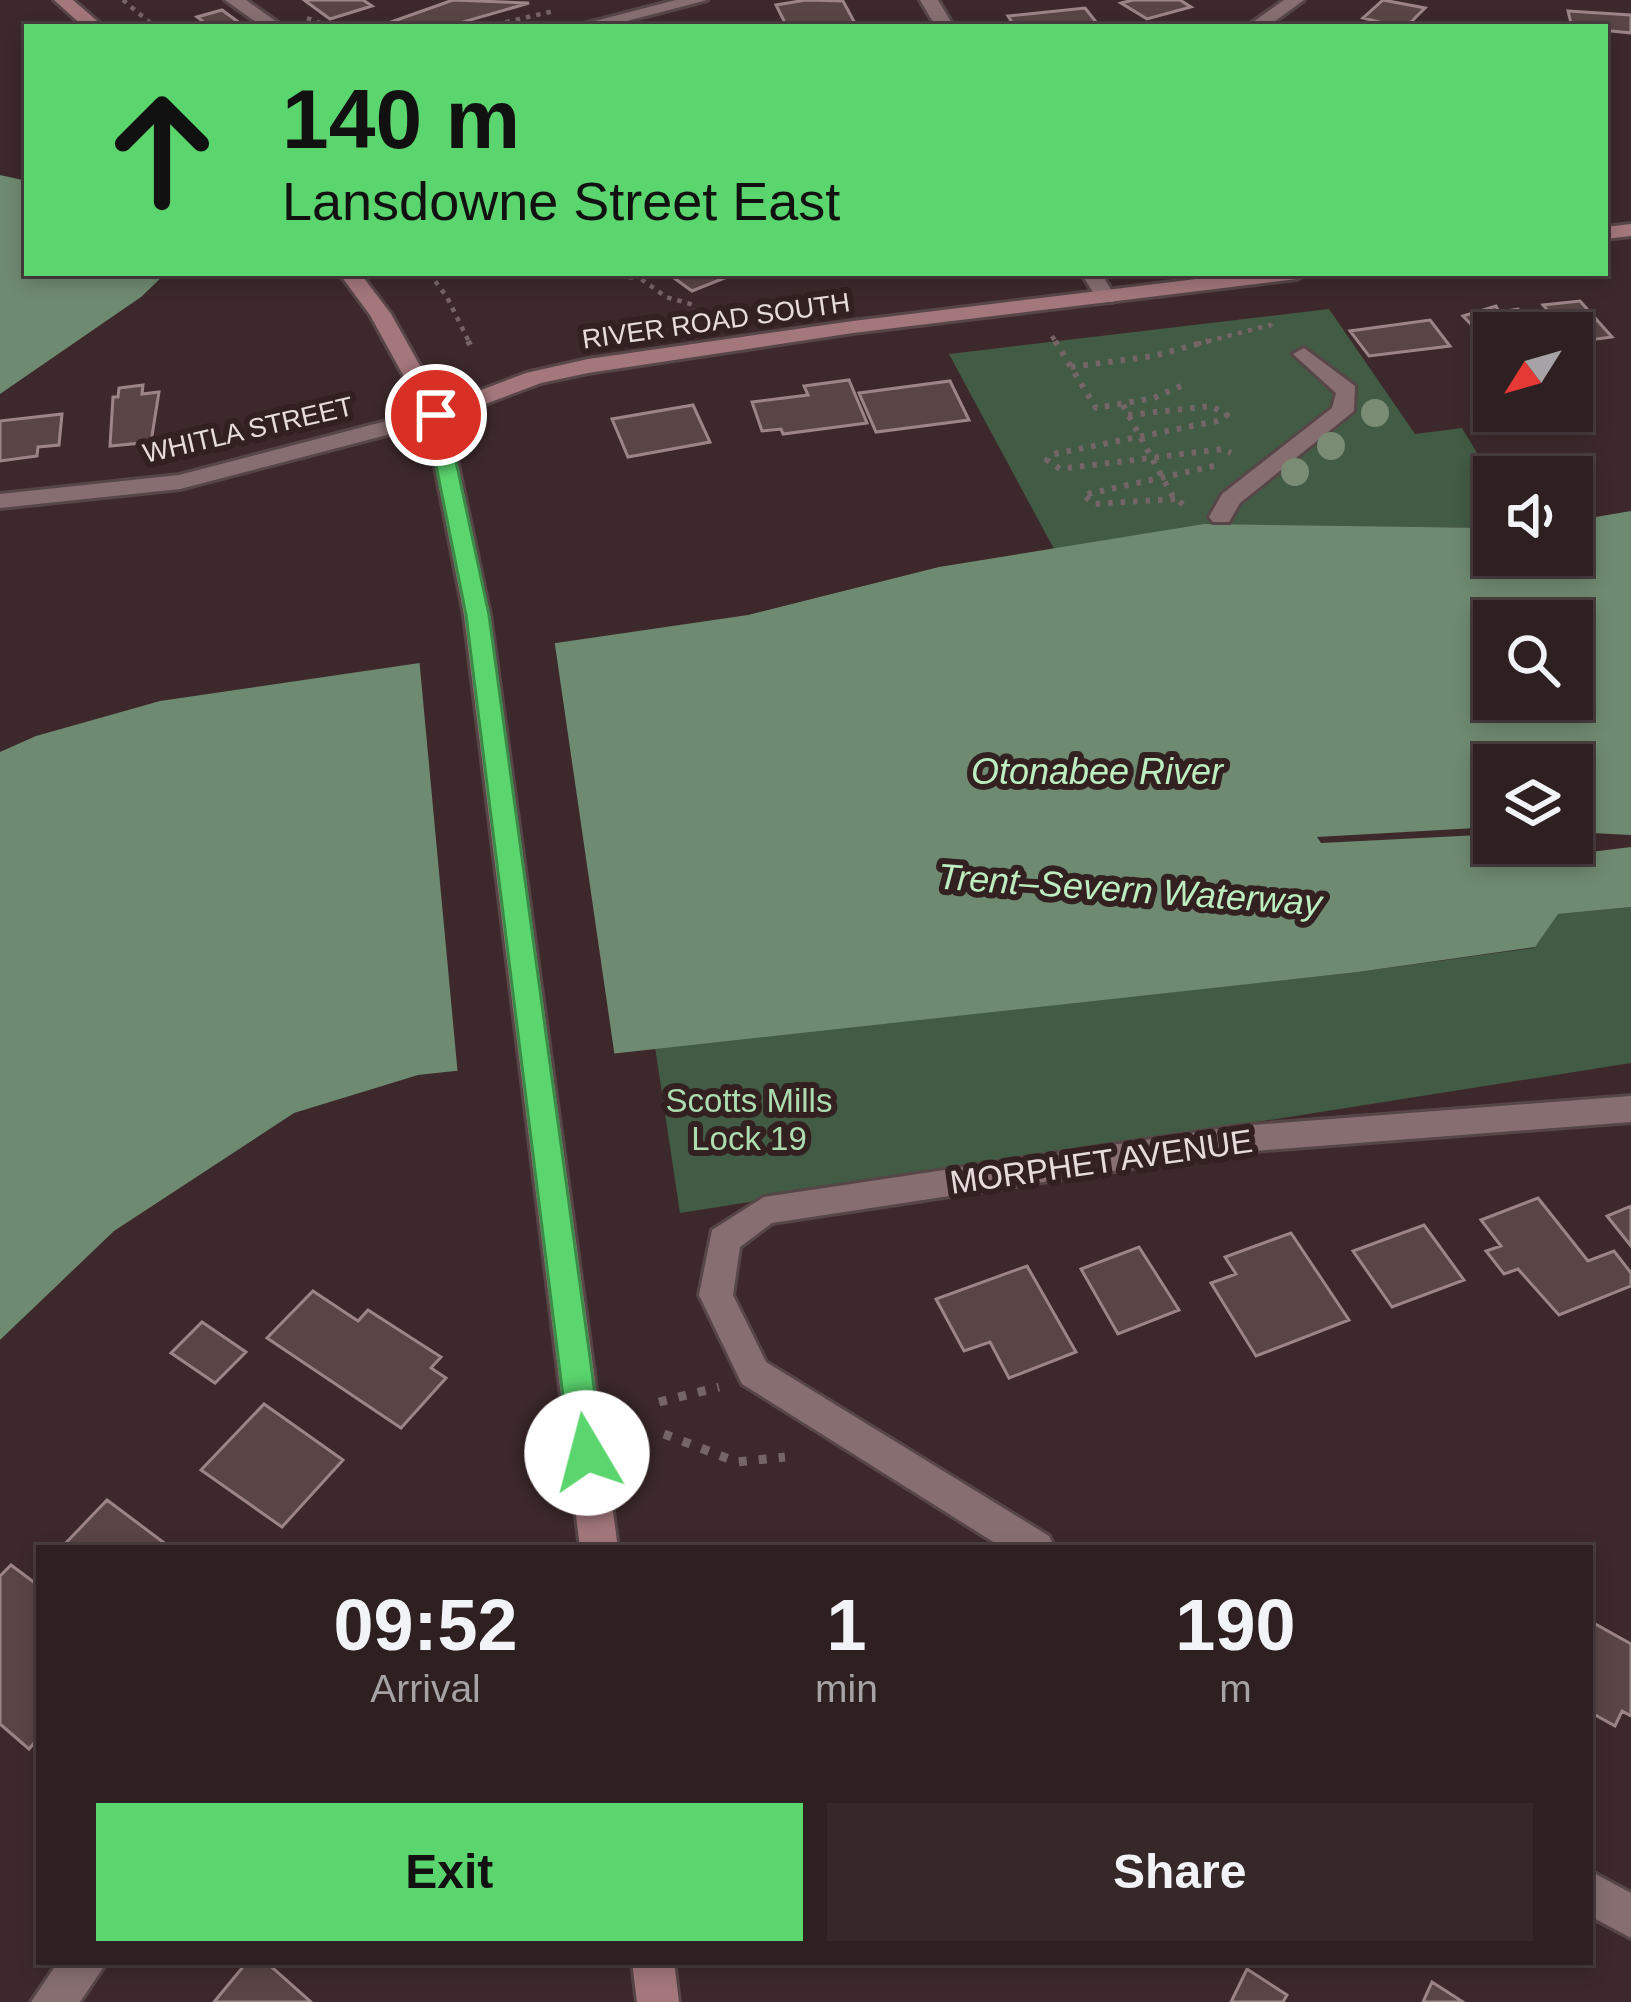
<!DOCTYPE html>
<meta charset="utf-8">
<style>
:root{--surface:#2e1f20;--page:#362729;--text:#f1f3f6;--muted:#a7a2a5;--line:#493d3e;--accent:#5bd56e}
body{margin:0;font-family:Helvetica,sans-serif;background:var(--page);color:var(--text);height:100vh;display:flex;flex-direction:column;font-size:45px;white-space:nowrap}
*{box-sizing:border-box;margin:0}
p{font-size:39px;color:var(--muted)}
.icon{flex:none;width:66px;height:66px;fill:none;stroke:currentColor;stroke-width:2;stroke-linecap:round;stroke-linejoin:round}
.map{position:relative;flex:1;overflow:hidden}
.panel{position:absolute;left:36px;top:1545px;width:1557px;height:420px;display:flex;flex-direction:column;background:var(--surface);border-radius:0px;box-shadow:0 6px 18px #0003,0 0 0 3px var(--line)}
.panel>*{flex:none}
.guide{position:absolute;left:24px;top:24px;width:1584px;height:252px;border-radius:0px;box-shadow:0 6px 18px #0003,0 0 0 3px var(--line);background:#5bd56e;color:#111;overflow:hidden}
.needle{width:78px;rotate:233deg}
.buttons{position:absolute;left:1473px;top:312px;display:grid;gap:24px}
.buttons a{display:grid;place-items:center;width:120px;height:120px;border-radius:0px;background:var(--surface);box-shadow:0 6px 18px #0003,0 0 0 3px var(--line);font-size:60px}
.pin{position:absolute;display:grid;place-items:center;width:102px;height:102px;color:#fff;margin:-51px;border:6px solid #fff;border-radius:50%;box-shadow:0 3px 12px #0007}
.me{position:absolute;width:132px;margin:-66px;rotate:352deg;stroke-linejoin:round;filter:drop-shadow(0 0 9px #0008)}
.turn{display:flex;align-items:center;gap:42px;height:252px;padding:0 60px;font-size:54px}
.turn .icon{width:156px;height:156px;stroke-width:2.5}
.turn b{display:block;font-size:84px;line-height:102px}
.eta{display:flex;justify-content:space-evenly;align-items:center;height:204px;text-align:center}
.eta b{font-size:72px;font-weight:600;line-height:84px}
.primary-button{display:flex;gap:24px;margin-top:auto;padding:24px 60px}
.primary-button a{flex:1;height:138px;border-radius:0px;background:var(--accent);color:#111;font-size:48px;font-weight:600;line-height:138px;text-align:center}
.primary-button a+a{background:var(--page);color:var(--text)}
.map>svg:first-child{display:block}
.green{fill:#425b44}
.water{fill:#6e8a70;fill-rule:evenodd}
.pier{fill:#3d292b}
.building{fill:#5a4546;stroke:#9d8587;stroke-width:3}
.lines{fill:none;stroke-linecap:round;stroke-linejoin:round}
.lane-casing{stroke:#574648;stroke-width:6}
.street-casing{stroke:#574648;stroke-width:6}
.secondary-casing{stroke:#574648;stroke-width:6}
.path-far2{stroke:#766566;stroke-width:4.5;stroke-dasharray:4.5 6;stroke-linecap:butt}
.path-far1{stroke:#766566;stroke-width:6;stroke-dasharray:4.5 8;stroke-linecap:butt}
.path{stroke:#766566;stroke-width:9;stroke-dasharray:8 12;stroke-linecap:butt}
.lane{fill:#876f71;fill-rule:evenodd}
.street{fill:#876f71;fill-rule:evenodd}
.secondary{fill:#a3777c;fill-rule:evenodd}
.tree{fill:#7a8c74}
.route{fill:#5bd56e;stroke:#3b8a48;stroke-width:3}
.labels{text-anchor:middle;stroke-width:12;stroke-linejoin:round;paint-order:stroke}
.far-street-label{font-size:27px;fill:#e8dbdb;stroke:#332021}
.park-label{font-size:33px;fill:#acddaf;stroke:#332021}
.street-label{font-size:33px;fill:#e8dbdb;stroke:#332021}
.water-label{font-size:36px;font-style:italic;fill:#bceebf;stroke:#332021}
</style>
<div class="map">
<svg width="1631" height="2002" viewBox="0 0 1631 2002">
<rect width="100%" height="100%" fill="#3d292b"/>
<path class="green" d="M1329 309 1415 434 1462 428 1494 481V528L1204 525 1054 549 949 354Z
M1631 907V1063L680 1213 655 1047 1358 972 1534 948 1557 914Z"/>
<path class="water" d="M0 175 27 181V273H166L141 297 0 394Z
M1631 511V835L1572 832V765H1494V827L1317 837 1321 843 1480 835 1525 860 1631 847V907L1558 914 1535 947 1358 972 418 1075 294 1113 114 1231 0 1340V752L36 736 160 701 748 615 939 567 1204 524 1494 528V555H1572V521ZM1494 621H1572V699H1494Z"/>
<path class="pier" d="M554 638 615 1058 458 1076 419 657Z"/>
<path class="building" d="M304 0H363L372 6 330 19Z
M453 0 529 3 446 27H377Z
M806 0 843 1 857 27H787L776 5Z
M1133 0H1180L1191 7 1147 19 1121 3Z
M1383 0 1425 8 1412 21 1424 25 1399 27 1363 18Z
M1085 8 1100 27H1015L1008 16Z
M222 10 237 21 210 27 197 17Z
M1568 11 1631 15V33L1572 27Z
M667 273H737L692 291Z
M1580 301 1612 337 1575 342 1543 305Z
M1496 306 1499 312 1518 309 1539 333H1494V349L1463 316Z
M1430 320 1450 346 1369 356 1350 331Z
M849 380 867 423 783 434 781 429 762 431 752 402 808 395 804 386Z
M950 381 969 420 876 432 859 393Z
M143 385 142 394 159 392 151 442 110 446 113 397H118L119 388Z
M693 405 710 442 628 457 612 419Z
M62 414 59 445 38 447 37 456 0 461V421Z
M1538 1198 1588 1261 1614 1251 1631 1273V1286L1559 1315 1518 1269 1504 1274 1486 1251 1501 1246 1481 1220Z
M1631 1206V1246L1607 1216Z
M1424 1225 1464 1280 1392 1307 1353 1251Z
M1291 1233 1349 1320 1256 1356 1211 1283 1236 1274 1225 1257Z
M1139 1247 1179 1310 1118 1334 1081 1269Z
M1027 1266 1076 1352 1009 1378 990 1342 964 1351 936 1299Z
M313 1291 358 1321 368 1310 441 1357 431 1368 446 1378 401 1428 267 1338Z
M202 1322 246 1352 215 1383 171 1353Z
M264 1404 343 1460 282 1527 201 1470Z
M107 1500 171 1548H61Z
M11 1565 39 1586V1737L29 1749 0 1724V1576Z
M1590 1621 1631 1644V1716L1622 1711 1615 1726 1590 1712Z
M247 1962H266L311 2002H214Z
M1247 1969 1287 1995 1283 2002H1231Z
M1432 1982 1463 2002H1423Z"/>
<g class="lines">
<g class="lane-casing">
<path id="lane" d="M225 0H246L284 27H263Z
M676 0H707L604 27H572Z
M1304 348 1355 386 1354 411 1240 503 1229 522H1213L1209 517 1222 494 1332 408 1336 393 1293 354Z"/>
</g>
<g class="street-casing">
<path id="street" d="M920 0H938L954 27H936Z
M1284 0H1304L1267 27H1246Z
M1081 273H1101L1116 298 1113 302H1099Z
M436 408 447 415 444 420 180 489 0 508V494L179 475Z
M1631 1096V1122L1239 1152 772 1223 740 1247 733 1295 766 1362 1049 1536 1055 1548H1003L742 1384 699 1295 712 1230 764 1197 1239 1126Z
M1590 1871 1631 1893V1938L1590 1916Z
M58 1962H107L80 2002H31Z"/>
</g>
<g class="secondary-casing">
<path id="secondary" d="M54 0H73L104 27H84Z
M1631 224V236L1605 239V227Z
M339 273H360L391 314 442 405 526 373 588 359 853 321 1246 273H1307L1297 279 853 333 588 373 541 383 448 418 490 615 618 1548H580L464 615 425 415 370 315Z
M632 1962H674L679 2002H637Z"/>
</g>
<path class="path-far2" d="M123 0 155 27
M307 18 330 27
M485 27 554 11
M429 273 447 297 470 344
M576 273 639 278
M633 273 666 297 694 305 696 317
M1052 336 1057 344
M1197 344 1270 325 1276 330"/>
<path class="path-far1" d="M468 341 471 347
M1055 341 1096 408 1154 398 1183 385
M1071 367 1154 356 1208 341
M1123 405 1172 495 1188 509
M1128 415 1211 406 1227 415 1217 421 1054 454 1047 460 1060 469 1223 449 1231 453
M1175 499 1094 504 1083 495 1214 466"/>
<path class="path" d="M659 1402 719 1387
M664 1434 737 1462 785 1457"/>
<use href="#lane" class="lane"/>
<use href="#street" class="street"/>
<use href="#secondary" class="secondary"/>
</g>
<g class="tree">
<circle cx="1375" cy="413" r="14"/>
<circle cx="1331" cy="446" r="14"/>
<circle cx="1295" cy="472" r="14"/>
</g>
<path class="route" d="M429 411 446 415 489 615 603 1453 598 1463 587 1468 575 1463 570 1453 466 615 426 415Z"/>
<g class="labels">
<g class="far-street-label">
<text transform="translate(716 321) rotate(-8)" y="9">RIVER ROAD SOUTH</text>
<text transform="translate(248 430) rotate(-13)" y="9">WHITLA STREET</text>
</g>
<g class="park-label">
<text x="749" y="1112">Scotts Mills<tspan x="749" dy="38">Lock 19</tspan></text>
</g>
<g class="street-label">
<text transform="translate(1101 1161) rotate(-8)" y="12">MORPHET AVENUE</text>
</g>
<g class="water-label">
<text x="1097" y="784">Otonabee River</text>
<text transform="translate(1130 889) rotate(4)" y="13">Trent–Severn Waterway</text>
</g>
</g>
</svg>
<div class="buttons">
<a><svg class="needle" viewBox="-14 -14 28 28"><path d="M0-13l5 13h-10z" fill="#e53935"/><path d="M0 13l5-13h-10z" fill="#a7a2a5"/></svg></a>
<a><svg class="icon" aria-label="sound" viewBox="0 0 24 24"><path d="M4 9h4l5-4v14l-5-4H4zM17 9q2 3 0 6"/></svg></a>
<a><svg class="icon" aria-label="search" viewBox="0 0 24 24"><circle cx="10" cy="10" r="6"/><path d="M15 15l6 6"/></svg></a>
<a><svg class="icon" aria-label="layers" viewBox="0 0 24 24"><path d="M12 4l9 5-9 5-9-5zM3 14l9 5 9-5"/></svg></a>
</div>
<div class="pin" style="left:436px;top:415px;background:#d93025"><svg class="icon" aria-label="arrive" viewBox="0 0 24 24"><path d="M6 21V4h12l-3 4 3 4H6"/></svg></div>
<svg class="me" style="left:587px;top:1453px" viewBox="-20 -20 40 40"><circle r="19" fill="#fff"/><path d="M0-13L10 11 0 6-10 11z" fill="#5bd56e"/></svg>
<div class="guide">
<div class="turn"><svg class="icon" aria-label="ahead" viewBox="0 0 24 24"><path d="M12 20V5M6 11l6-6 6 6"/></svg><div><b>140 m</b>Lansdowne Street East</div></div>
</div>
<section class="panel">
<div class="eta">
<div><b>09:52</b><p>Arrival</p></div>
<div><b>1</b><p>min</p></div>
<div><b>190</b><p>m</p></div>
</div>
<div class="primary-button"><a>Exit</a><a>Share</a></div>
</section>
</div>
